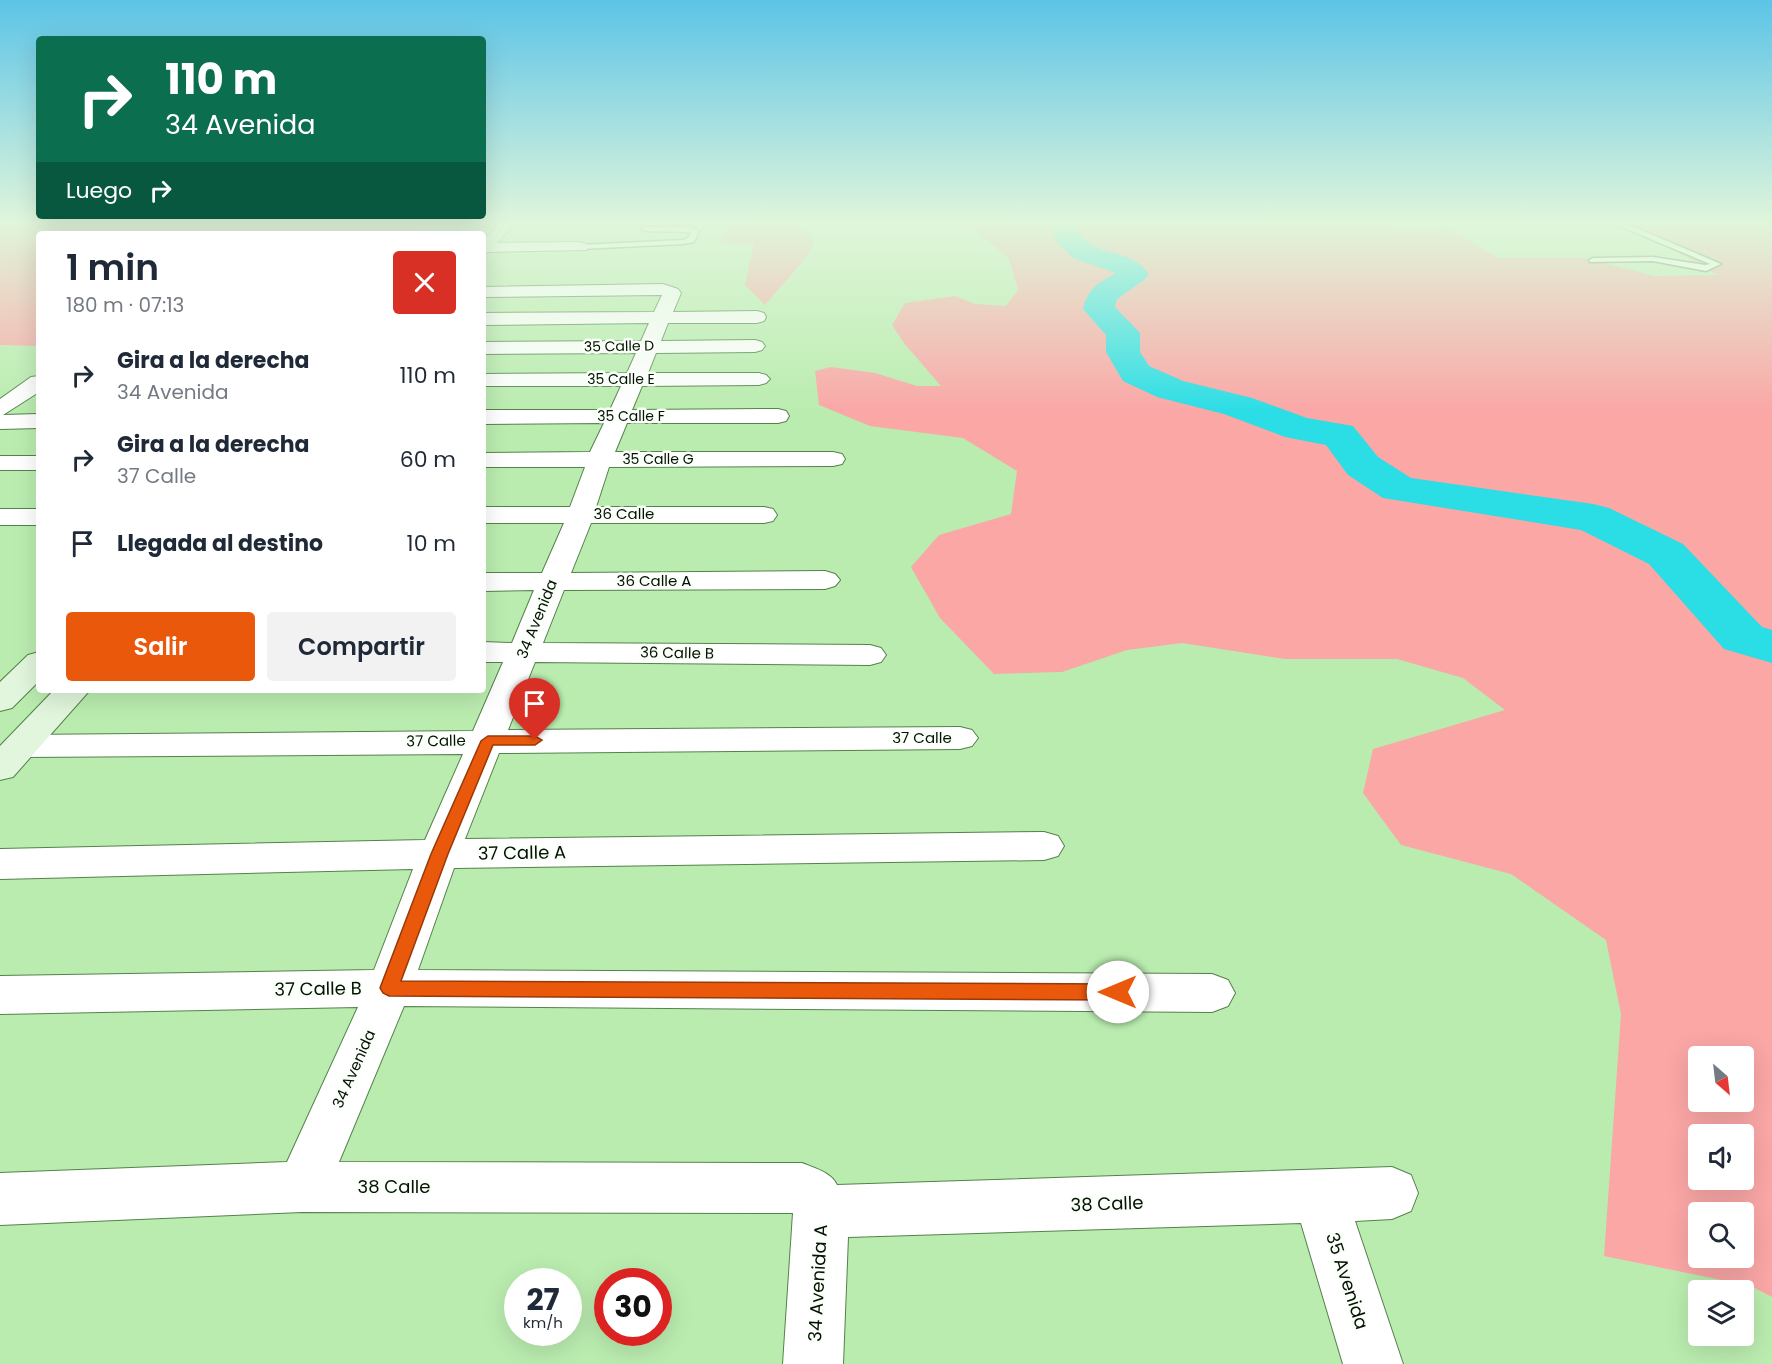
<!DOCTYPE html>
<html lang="es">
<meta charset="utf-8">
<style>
:root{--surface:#fff;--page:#f2f2f3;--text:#1f2937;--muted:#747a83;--accent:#ea580c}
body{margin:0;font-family:Poppins,sans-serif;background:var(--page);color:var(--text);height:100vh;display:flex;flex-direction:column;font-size:22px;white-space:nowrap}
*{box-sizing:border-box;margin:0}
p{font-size:20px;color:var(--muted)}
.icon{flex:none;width:33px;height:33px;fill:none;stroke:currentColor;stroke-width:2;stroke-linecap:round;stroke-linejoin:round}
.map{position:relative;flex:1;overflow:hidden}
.details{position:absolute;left:36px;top:231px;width:450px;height:462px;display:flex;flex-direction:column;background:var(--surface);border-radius:6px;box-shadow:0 6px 24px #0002}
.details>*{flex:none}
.banner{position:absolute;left:36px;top:36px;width:450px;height:183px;border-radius:6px;box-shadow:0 6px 24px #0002;background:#0b6e4f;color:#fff;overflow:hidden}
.needle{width:39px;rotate:152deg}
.buttons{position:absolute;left:1688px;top:1046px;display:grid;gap:12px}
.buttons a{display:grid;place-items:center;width:66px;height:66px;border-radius:6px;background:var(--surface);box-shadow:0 6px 24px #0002;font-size:30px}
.speed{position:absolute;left:504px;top:1268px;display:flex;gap:12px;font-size:30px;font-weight:700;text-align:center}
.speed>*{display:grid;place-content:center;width:78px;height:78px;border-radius:50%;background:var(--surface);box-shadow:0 6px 24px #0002;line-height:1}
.speed small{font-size:15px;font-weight:400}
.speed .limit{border:9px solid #d22;background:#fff;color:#111}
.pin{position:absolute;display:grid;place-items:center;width:51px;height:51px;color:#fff;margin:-62px -26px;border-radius:50% 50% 50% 0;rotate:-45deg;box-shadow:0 0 6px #0007}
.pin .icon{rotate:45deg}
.me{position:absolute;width:66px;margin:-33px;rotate:270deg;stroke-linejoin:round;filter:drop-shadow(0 0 4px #0008)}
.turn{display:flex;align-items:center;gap:21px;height:126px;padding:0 30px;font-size:27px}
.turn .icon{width:78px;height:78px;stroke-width:2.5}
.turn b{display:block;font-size:42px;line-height:51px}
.then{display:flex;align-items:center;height:57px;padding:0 30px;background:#0003;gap:12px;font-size:22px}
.round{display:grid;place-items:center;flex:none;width:63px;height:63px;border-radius:6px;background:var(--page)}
.summary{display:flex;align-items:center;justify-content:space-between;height:102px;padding:0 30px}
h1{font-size:36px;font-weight:600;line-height:45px}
.primary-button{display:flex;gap:12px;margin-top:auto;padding:12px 30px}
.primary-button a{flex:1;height:69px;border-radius:6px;background:var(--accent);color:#fff;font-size:24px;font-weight:600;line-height:69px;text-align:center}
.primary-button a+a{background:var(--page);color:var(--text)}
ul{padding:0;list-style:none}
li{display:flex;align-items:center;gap:18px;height:84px;padding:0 30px}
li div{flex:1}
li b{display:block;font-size:22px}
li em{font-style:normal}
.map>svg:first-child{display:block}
.green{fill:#faa7a6;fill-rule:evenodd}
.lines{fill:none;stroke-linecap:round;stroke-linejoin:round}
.river{fill:#2bdde5;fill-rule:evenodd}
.lane-casing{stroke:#54824a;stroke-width:3}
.street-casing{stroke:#54824a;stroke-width:2}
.secondary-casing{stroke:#54824a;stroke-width:2}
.lane{fill:#fff;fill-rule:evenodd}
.street{fill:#fff;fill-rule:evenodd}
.secondary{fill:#e1f6dc;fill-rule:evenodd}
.route{fill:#ea580c;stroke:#983908;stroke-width:1.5}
.labels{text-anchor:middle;stroke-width:5;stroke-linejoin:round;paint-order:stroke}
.far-street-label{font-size:14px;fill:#031201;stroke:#fafff9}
.street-label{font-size:15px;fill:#031201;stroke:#fafff9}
.near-street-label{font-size:18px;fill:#031201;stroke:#fafff9}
</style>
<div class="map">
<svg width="1772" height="1364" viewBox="0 0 1772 1364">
<rect width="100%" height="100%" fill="#baecaf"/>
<path class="green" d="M0 221H59L62 223 72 221H266L271 224 317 227 350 225 359 221H405L422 233 39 234V346L0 345Z
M728 221H802L800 223 811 236 814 244C800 268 782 284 765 305L745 285 754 243H723Z
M964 221H1383L1395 229 1448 228 1498 258H1584L1655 276 1717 275 1623 221H1772V1297L1751 1286 1604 1256 1621 1014 1606 940 1511 874 1401 845 1363 793 1373 749 1505 710 1463 678 1397 659H1285L1182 643 1127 650 1062 672 994 674 940 618 911 567 939 535 1011 514 1017 471 963 438 870 426 819 405 815 371 831 367 875 373 917 386H941L904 343 892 325 905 303 955 296 975 304 1006 306 1018 290 1009 259ZM1698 1056H1743V1101H1698ZM1698 1134H1743V1179H1698ZM1698 1212H1743V1257H1698Z"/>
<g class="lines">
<path class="river" d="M1050 221H1076C1078 226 1080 234 1084 238 1101 258 1130 247 1149 274L1144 280 1117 299 1115 307 1140 333V352L1149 366 1183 381 1252 398 1307 418 1353 426 1378 457 1411 478 1593 504 1609 508 1683 544 1762 627 1772 630V663L1724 649 1649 564 1581 530 1383 498 1348 475 1326 445 1285 437 1224 414 1157 397 1123 381 1106 352V335L1083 309C1089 287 1097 284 1116 273L1073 258 1056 241Z"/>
<g class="lane-casing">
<path id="lane" d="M1559 221H1620L1721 264 1706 271 1653 261 1590 262 1589 260 1593 258 1653 257 1705 265 1710 264 1615 224H1562Z
M646 227H691L699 231 694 242 683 244 580 249 576 247 580 245 683 240 688 238 691 232 643 231 642 229Z"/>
</g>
<g class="street-casing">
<path id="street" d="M580 242 586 244 588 247 586 250 483 252V244L485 243Z
M663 284 678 289 681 293 673 312 757 311 764 313 766 317 764 321 757 323H668L661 341 755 340 762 342 765 346 762 350 755 352 656 353 648 373H759L766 375 770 379 766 383 759 385 642 386 632 410 778 409 786 411 789 416 786 421 778 423H627L615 452H833L842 454 845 459 842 464 833 466 609 467 596 507H764L773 509 777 515 773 521 764 523H591L571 573 825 571 835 574 840 580 835 586 825 589 564 590 543 643 870 645 881 648 886 655 881 662 870 665 535 662 508 730 960 727 972 730 978 738 972 746 960 749 499 753 465 839 1044 832 1058 836 1064 846 1058 856 1044 860 454 868 418 970 1212 974 1228 980 1235 993 1228 1006 1212 1012 404 1006 339 1162 802 1163C814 1168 831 1172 837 1185L1392 1167 1411 1175 1418 1193 1411 1211 1392 1219 1355 1221 1403 1364H1343L1301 1223 848 1237 843 1364H783L793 1213 302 1212 0 1225V1173L287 1162 358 1007 0 1014V976L374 970 413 869 0 879V849L425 840 463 754 21 757 8 754 3 746 8 738 21 735 473 731 503 662H483V642L512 643 534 590 483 591V573H542L564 523H483V507H570L585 467H483V453L590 452 604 423 483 424V410H610L621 386H483V374L627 373 636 353 483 354V342L641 341 649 323 483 325V313L654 312 662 295 483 297V287Z
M39 376V392L3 415 39 414V428L0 429V399L31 377Z
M0 456H39V470H0Z
M0 509H39V525H0Z"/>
</g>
<g class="secondary-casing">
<path id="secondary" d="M501 221H517L489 252 483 254V240Z
M39 652V681L12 708 0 711V682L28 655Z
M54 690H90L13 777 0 780V746Z"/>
</g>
<use href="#lane" class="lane"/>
<use href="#street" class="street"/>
<use href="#secondary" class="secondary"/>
</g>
<linearGradient id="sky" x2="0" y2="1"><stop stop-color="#5cc4e7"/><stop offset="0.54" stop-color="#e0f6db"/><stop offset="1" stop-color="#e0f6db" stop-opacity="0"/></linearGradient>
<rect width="1772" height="412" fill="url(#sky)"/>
<path class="route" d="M488 736H535L542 740 535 745H493L448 854 401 981 1118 984 1125 987 1128 992 1125 998 1118 1000 389 996 383 993 380 988 431 854 481 741Z"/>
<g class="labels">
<g class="far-street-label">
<text transform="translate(619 346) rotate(-1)" y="5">35 Calle D</text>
<text x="621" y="384">35 Calle E</text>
<text x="631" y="421">35 Calle F</text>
<text x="658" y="464">35 Calle G</text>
</g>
<g class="street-label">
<text x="624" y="519">36 Calle</text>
<text x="654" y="586">36 Calle A</text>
<text transform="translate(537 619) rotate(-68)" y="5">34 Avenida</text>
<text transform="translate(677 653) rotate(1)" y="5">36 Calle B</text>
<text x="922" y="743">37 Calle</text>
<text transform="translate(436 741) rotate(-1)" y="5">37 Calle</text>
<text transform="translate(354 1069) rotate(-66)" y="5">34 Avenida</text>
</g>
<g class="near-street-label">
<text transform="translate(522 853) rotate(-1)" y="6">37 Calle A</text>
<text transform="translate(318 989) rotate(-1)" y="6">37 Calle B</text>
<text x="394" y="1193">38 Calle</text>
<text transform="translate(1107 1204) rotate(-2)" y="6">38 Calle</text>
<text transform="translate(1347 1281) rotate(72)" y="6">35 Avenida</text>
<text transform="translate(818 1283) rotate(-87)" y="6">34 Avenida A</text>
</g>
</g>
</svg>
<div class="buttons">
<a><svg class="needle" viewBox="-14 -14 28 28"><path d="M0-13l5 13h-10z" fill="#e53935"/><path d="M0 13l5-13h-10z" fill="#747a83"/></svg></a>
<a><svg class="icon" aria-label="sound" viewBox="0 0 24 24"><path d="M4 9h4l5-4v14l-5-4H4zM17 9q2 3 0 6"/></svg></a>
<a><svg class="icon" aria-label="search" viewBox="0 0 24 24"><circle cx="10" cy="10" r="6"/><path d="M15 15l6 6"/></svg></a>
<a><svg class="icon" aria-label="layers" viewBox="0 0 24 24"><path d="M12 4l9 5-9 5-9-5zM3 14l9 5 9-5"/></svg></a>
</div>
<div class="speed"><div>27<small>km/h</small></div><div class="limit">30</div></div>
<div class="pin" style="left:535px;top:740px;background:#d93025"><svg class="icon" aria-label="arrive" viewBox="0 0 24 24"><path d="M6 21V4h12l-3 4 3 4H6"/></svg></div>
<svg class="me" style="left:1118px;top:992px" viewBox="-20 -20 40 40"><circle r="19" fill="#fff"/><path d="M0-13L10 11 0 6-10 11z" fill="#ea580c"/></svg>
<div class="banner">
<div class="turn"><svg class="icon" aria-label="right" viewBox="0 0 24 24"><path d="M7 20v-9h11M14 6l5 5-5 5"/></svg><div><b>110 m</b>34 Avenida</div></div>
<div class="then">Luego<svg class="icon" aria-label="right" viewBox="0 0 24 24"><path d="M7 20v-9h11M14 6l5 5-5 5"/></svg></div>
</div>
<section class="details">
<div class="summary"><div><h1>1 min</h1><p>180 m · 07:13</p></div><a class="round" style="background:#d93025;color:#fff"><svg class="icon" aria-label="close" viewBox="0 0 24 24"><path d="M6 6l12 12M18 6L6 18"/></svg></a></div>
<ul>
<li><svg class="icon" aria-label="right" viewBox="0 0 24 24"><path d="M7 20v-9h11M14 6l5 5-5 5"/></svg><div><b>Gira a la derecha</b><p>34 Avenida</p></div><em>110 m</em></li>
<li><svg class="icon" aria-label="right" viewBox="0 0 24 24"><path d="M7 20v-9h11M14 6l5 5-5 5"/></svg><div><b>Gira a la derecha</b><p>37 Calle</p></div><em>60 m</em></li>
<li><svg class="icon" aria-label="arrive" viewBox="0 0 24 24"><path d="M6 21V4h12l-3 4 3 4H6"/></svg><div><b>Llegada al destino</b></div><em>10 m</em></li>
</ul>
<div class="primary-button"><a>Salir</a><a>Compartir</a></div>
</section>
</div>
